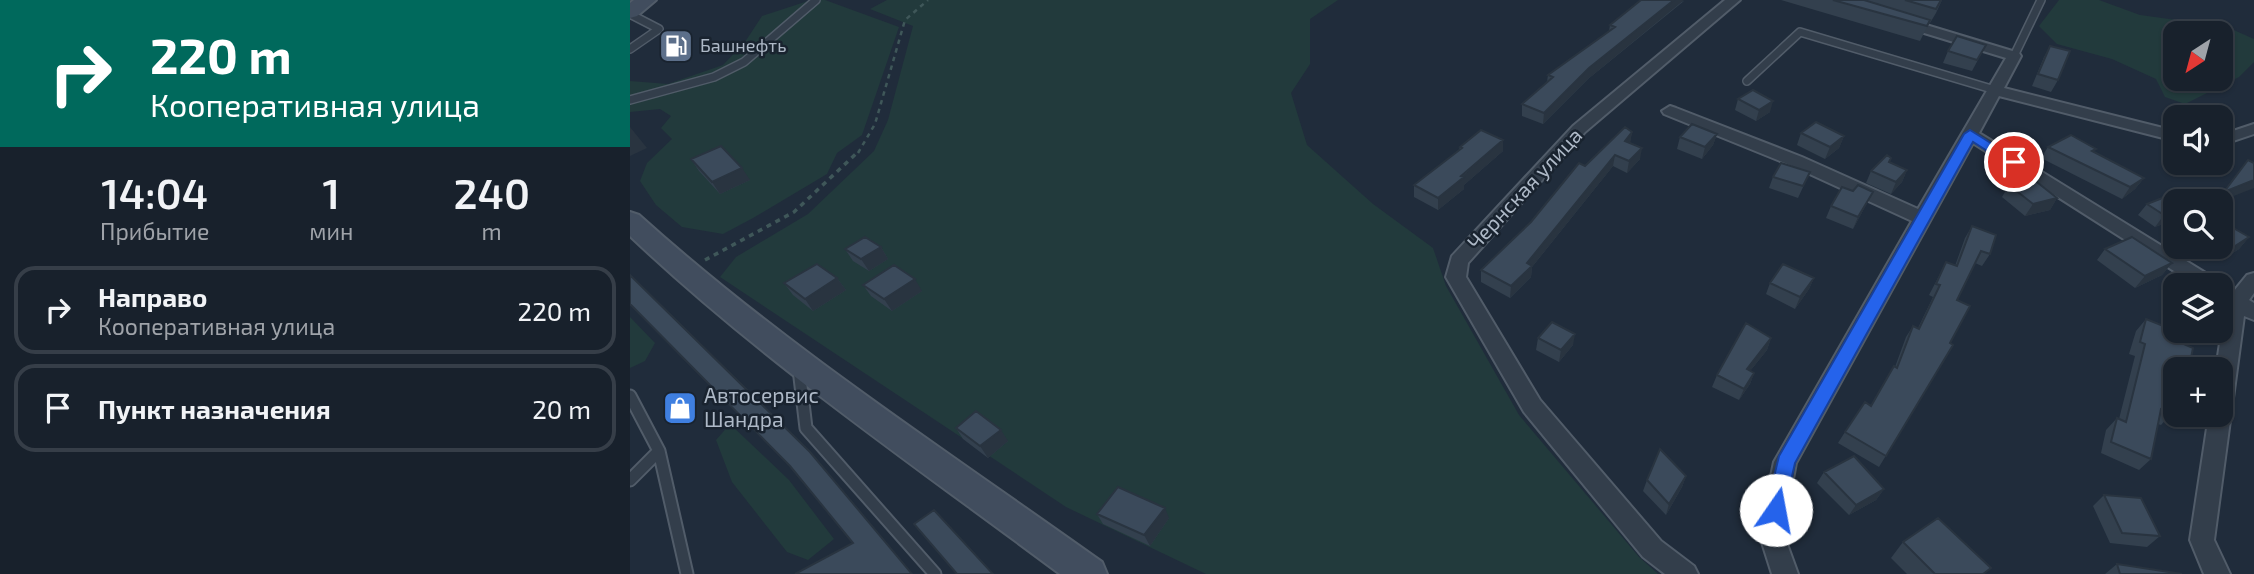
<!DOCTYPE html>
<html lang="ru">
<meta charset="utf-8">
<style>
:root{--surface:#18212c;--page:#252e38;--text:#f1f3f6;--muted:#9fa3a9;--line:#363e48}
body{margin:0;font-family:"Exo 2",sans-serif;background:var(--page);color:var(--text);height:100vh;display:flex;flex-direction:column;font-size:26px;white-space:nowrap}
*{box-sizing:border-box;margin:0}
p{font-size:23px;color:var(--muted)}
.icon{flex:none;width:38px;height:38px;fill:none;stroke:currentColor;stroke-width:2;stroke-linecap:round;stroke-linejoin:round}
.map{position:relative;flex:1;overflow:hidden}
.drawer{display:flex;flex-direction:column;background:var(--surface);width:630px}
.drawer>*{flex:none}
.hud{background:#00695c;color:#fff;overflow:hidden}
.needle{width:46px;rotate:216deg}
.tools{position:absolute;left:1533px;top:21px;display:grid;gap:14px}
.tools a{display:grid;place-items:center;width:70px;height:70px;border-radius:14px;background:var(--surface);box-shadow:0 2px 5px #0004,0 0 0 2px var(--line);font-size:35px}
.pin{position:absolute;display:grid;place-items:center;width:60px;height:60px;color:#fff;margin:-30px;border:4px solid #fff;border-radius:50%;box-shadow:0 2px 7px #0007}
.me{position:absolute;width:77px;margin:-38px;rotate:12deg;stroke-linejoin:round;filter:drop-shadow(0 0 5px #0008)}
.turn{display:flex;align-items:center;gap:24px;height:147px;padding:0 35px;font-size:32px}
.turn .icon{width:91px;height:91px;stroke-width:2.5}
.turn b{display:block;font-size:49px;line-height:60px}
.eta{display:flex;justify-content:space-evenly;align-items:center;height:119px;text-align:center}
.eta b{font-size:42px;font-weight:600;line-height:49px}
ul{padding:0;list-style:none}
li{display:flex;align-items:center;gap:21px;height:88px;margin:0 14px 10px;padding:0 21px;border:4px solid var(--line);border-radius:21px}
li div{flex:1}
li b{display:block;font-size:26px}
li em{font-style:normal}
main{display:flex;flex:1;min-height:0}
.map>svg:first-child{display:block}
.green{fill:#223a3c;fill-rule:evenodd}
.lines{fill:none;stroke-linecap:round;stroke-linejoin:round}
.lane-far1-casing{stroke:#515c69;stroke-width:10}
.lane-casing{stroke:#515c69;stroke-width:15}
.street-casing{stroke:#515c69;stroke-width:4}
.secondary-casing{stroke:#515c69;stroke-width:4}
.path-far1{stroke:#3f5759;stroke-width:2.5;stroke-dasharray:4.5 4.5;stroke-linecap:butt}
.path{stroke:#3f5759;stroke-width:3.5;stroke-dasharray:5 5;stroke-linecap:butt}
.lane-far1{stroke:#333e4b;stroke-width:7}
.lane{stroke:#333e4b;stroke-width:11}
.street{fill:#333e4b;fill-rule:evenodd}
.secondary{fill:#414d5e;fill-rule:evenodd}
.wall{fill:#33404e}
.shaded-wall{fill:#293440}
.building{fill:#3b4a5b;stroke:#293440;stroke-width:2}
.route{fill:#2563eb;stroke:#184099;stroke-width:2}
.labels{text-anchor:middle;stroke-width:5;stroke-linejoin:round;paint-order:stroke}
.far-poi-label{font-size:18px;fill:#aeb9c7;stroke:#19232f;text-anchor:start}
.street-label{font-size:21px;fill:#aeb9c7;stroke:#19232f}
.poi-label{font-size:21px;fill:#aeb9c7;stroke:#19232f;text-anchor:start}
</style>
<main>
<section class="drawer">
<div class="hud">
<div class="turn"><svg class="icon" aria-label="right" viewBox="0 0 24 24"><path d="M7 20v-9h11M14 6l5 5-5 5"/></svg><div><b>220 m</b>Кооперативная улица</div></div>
</div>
<div class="eta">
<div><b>14:04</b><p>Прибытие</p></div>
<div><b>1</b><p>мин</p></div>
<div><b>240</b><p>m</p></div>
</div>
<ul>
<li><svg class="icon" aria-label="right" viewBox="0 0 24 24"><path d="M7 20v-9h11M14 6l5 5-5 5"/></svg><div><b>Направо</b><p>Кооперативная улица</p></div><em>220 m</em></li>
<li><svg class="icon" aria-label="arrive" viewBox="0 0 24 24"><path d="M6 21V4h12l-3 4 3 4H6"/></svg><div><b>Пункт назначения</b></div><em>20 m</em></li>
</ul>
</section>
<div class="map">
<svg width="1624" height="574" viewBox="0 0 1624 574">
<rect width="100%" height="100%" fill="#202c3b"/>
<path class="green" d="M181 0H195L269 27 232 135 207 153 197 174 123 218 93 234 52 227 26 205 10 181 17 163 42 139 31 128 41 116 30 109 0 112V81L38 84 93 65 115 42 132 16Z
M257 0H708L680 19V64L661 93 677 145 743 204 803 248 816 286 889 415 1009 557 1028 574H576L436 507 90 277 106 257 178 214 244 151 258 120 283 26 240 9Z
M1429 0H1469L1510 15 1597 27 1624 39V62L1609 77 1555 104 1535 97 1526 79 1482 59 1427 44 1409 26ZM1591 33V79H1545V33Z
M0 317 25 343 15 361 0 368Z
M100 424 159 480 204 539 178 560 157 552 102 482 86 440Z"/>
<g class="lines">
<g class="lane-far1-casing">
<path id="lane-far1" d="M0 14 29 29 0 49
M1384 56 1411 0
M1117 81 1170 32 1365 90
M0 100 84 77 114 62 186 0"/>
</g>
<g class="lane-casing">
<path id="lane" d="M169 369 176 428 305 574
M0 396 29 451 57 574
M0 480 29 451"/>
</g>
<g class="street-casing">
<path id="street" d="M1095 0H1110L955 132 838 263 836 277 910 400 1031 541 1064 566 1068 574H1035L1013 557 894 412 816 277 822 256 943 126Z
M1273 18 1389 53 1391 56 1374 88 1545 131V141L1369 96 1349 133 1587 280 1590 285H1566L1343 143 1166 463 1153 533 1168 574H1142L1129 533 1144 462 1282 221 1160 165 1034 114 1032 111 1040 106 1046 108 1172 157 1288 209 1376 58 1268 25 1266 22Z
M1624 124V134L1591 145V135Z
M1624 273V293L1619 300 1624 303V320L1614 316 1584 540 1600 574H1574L1560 540 1579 415H1591V369H1586L1596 304 1591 301 1590 285 1604 291 1617 275Z"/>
</g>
<g class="secondary-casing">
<path id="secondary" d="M4 0H26L7 16 0 18V3Z
M0 212 9 215C152 344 315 450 472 562L477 574H430C284 465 132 361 0 236Z"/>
</g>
<path class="path-far1" d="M228 153 245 124 275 20 298 0"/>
<path class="path" d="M75 260 164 212 229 151"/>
<use href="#lane-far1" class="lane-far1"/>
<use href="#lane" class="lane"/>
<use href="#street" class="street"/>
<use href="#secondary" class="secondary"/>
</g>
<path class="wall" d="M1151 0H1312L1306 13 1300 23H1299L1290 41Z
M1054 1 958 79 913 124 892 116V104L917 82 918 75 979 31 980 25Z
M1356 45 1342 71 1313 63 1318 51Z
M1420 46 1428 80 1421 92 1402 86 1414 57Z
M1108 99 1140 112 1126 121 1105 110Z
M1002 132 1000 142 1010 159 997 173 983 166 902 267 901 277 880 298 851 282V270L901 222 955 166Z
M1171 133 1214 136 1209 148 1195 159 1167 145Z
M1087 134 1083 145 1072 159 1047 149 1050 137Z
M830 147 873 151 834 185V189L808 210 784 197V185L829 150Z
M1418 147 1464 152 1514 178 1505 189 1492 199 1411 158Z
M61 159 120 180 90 194 69 171Z
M1260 162 1277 170 1272 182 1261 194 1236 183 1241 171Z
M1180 172 1168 198 1139 188 1143 177Z
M1379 185 1427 198 1420 210 1395 216 1372 197Z
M1223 191 1243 192 1223 229 1196 218 1201 206Z
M1517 204 1543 220 1525 227 1508 215Z
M1591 221 1619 237 1609 249 1592 260 1570 247H1591Z
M1342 226 1360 254 1352 266 1345 263 1327 300 1320 343 1323 345 1249 467 1208 443 1215 432 1241 406 1265 367 1276 337 1283 326 1288 328 1303 297 1299 295 1310 274 1316 262 1325 266 1335 238Z
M251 247 258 259 239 271 223 261 215 249Z
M1475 249 1542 263 1532 275 1505 288 1467 260Z
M207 278 216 290 183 311 163 295 154 283Z
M1184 278 1179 289 1165 309 1136 294 1140 283Z
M233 285 292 291 262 311 241 296Z
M1516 319 1549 342 1560 363 1553 369H1545L1542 413 1531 425 1528 424 1521 459 1509 470 1471 453 1476 430 1487 418 1489 419 1505 356 1499 354 1506 331Z
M908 338 943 345 929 362 906 350Z
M1141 338 1137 350 1120 371 1124 373 1120 384 1109 400 1082 387 1087 375Z
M326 428 378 441 358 458 333 439Z
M1194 472 1254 489 1246 500 1219 515 1187 483Z
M1056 476 1052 487 1036 515 1013 491 1017 480Z
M1474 495 1530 536 1517 547 1480 543 1463 506Z
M467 514 539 518 520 546 473 524Z
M1273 542 1355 574H1277L1261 558Z
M1487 564 1552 574H1475Z"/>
<path class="shaded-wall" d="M1044 0H1054L958 79 913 124 914 113 959 68Z
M1143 101 1140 112 1126 121 1129 110Z
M0 127 17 148 0 156Z
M1002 132 1000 144 995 141Z
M1087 134 1083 145 1072 159 1075 147Z
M1214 136 1209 148 1195 159 1200 147Z
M873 140V151L834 185V189L808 210V198Z
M1012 148 1010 159 997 173 999 161Z
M985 155 983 166 902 267 901 277 880 298 881 286 897 263Z
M112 168 120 180 90 194 82 182Z
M1277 170 1272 182 1261 194 1266 182Z
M1514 178 1505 189 1492 199 1500 187Z
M1624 180V188L1591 201H1586L1594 192Z
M1243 192 1237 203 1223 229 1228 217Z
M1427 198 1420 210 1395 216 1403 204Z
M1545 211V217L1543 220 1525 227 1534 215Z
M1619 237 1609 249 1592 260 1602 248Z
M251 247 258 259 239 271 231 259Z
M1542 263 1532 275 1505 288 1515 276Z
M207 278 216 290 183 311 175 299Z
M1184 278 1179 289 1165 309 1170 297Z
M285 279 292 291 262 311 254 299Z
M945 334 943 345 929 362 931 350Z
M1141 338 1137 350 1112 381 1117 369Z
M1124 373 1120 384 1109 400 1114 389Z
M371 430 378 441 358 458 350 446Z
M1056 476 1052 487 1036 515 1039 504Z
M1254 489 1246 500 1219 515 1226 505Z
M535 508 539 518 520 546 514 535Z"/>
<path class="building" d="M1011 0H1044L959 68 914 113 892 104 923 77 918 75 985 27 980 25Z
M1203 0H1234L1300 20 1297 26Z
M1275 0H1311L1306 9Z
M1327 36 1356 45 1347 60 1318 51Z
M1420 46 1440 51 1428 80 1408 74Z
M1123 90 1143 101 1129 110 1108 99Z
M1186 122 1214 136 1200 147 1171 133Z
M1062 124 1087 134 1075 147 1050 137Z
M995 127 1002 132 995 141 1012 148 999 161 985 155 897 263 902 266 881 286 851 270 901 222 949 163 955 166Z
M851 130 873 140 831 176 834 177 808 198 784 185 832 148 830 147Z
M1441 135 1466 149 1462 151 1514 178 1500 187 1418 147Z
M91 146 112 168 82 182 61 159Z
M1257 155 1261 158 1259 162 1277 170 1266 182 1241 171Z
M1618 160 1624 163V180L1594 192Z
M1151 163 1180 172 1173 186 1143 177Z
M1403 179 1427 198 1403 204 1379 185Z
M1228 185 1243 192 1228 217 1201 206 1212 187 1223 191Z
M1535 197 1545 204V211L1534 215 1517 204Z
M1591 221 1619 237 1602 248 1591 241Z
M1342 226 1366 235 1360 254 1351 251 1327 300 1340 306 1320 343 1323 345 1256 456 1215 432 1235 402 1241 406 1264 366 1267 368 1283 326 1289 329 1310 285 1306 284 1316 262 1327 266Z
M235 237 251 247 231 259 215 249Z
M1502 237 1542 263 1515 276 1475 249Z
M187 264 207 278 175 299 154 283Z
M1153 264 1184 278 1170 297 1140 283Z
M264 265 285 279 254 299 233 285Z
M0 275 180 452 282 574H165L223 543 160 466 0 304Z
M1516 319 1551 333 1549 342 1563 348 1560 363 1552 360 1551 369H1545V397L1542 413 1531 409 1521 459 1481 442 1487 418 1496 422 1515 344 1510 342Z
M922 322 945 334 931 350 908 338Z
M1116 323 1141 338 1117 369 1124 373 1114 389 1087 375Z
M346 411 371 430 350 446 326 428Z
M1030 449 1056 476 1039 504 1017 480Z
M1224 456 1254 489 1226 505 1194 472Z
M488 487 535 508 514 535 467 514Z
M1474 495 1511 498 1530 536 1492 533Z
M304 510 363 574H327L284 524Z
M1308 518 1361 568 1353 574H1305L1273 542Z
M1487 564 1552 574H1490Z"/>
<path class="route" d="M1340 130 1391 162 1384 166 1379 165 1343 142 1165 463 1153 516 1146 518 1139 516 1136 510 1149 456 1334 134Z"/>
<defs>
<g id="fuel-square" transform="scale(1.75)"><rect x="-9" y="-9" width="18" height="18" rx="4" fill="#5c6f8a" stroke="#19232f"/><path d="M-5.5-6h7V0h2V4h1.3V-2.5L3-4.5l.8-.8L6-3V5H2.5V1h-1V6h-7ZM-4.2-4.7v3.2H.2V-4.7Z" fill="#fff"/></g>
<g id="shop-square" transform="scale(1.75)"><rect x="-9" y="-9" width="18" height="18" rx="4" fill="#3f7fe0" stroke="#19232f"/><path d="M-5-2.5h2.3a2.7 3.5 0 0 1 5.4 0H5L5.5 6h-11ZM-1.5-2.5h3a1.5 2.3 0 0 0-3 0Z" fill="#fff"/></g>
</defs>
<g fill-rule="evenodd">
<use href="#fuel-square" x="46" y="46"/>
<use href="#shop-square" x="50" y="408"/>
</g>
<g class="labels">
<g class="far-poi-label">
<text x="70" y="52">Башнефть</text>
</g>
<g class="street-label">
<text transform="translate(895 189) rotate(-47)" y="7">Чернская улица</text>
</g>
<g class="poi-label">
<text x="74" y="403">Автосервис<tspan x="74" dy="24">Шандра</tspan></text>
</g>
</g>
</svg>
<div class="tools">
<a><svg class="needle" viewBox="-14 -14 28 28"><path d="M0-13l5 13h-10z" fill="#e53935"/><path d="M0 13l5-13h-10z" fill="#9fa3a9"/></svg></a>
<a><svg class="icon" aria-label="sound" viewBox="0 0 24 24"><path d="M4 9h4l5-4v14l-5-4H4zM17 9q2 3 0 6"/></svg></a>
<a><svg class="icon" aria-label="search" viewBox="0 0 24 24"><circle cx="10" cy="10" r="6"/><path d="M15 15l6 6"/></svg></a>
<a><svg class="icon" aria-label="layers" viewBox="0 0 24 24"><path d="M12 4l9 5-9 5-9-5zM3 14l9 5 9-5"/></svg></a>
<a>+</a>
</div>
<div class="pin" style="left:1384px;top:162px;background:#d93025"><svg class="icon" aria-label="arrive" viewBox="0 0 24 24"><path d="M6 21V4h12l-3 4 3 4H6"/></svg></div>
<svg class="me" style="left:1146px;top:510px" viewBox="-20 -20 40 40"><circle r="19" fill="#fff"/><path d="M0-13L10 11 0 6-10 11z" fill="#2563eb"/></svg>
</div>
</main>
